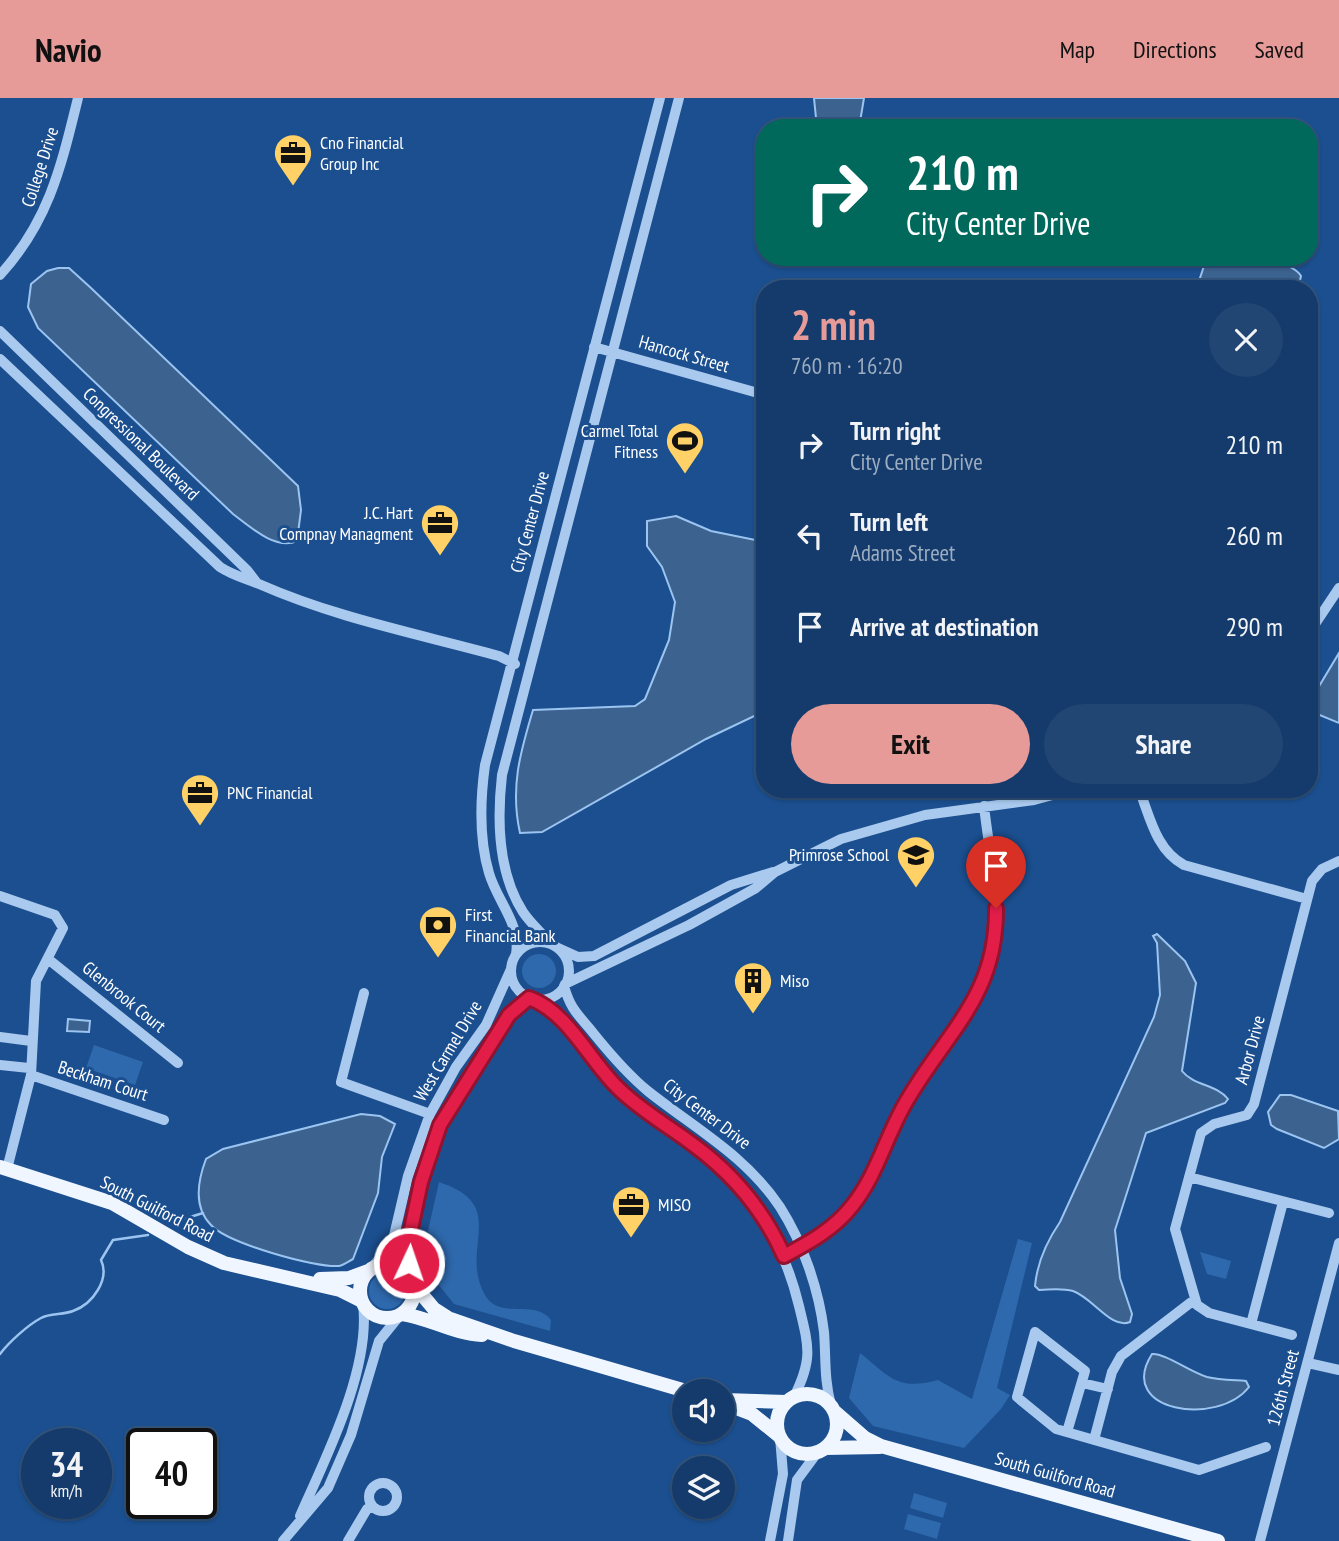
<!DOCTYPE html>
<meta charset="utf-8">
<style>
:root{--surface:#143b6b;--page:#214673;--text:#f1f3f6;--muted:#9dadc1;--line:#33557e;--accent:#e69b98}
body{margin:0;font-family:"PT Sans Narrow",sans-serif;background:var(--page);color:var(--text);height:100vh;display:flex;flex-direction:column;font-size:26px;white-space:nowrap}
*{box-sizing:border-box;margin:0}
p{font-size:23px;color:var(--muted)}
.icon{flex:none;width:38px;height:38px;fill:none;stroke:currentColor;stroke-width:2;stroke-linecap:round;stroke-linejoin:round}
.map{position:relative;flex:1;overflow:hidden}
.drawer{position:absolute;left:756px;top:182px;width:562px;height:518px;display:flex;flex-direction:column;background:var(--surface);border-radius:28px;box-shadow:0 2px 5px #0004,0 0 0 2px var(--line)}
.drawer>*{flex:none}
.guide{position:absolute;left:756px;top:21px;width:562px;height:147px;border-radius:28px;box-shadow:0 2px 5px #0004,0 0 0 2px var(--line);background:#00695c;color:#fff;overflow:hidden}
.buttons{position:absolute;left:672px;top:1281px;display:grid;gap:14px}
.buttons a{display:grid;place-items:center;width:63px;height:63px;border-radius:50%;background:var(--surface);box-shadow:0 2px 5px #0004,0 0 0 2px var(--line);font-size:35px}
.speed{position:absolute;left:21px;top:1330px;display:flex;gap:14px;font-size:35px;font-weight:700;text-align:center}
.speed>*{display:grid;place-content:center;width:91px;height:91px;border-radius:50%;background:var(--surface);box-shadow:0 2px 5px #0004,0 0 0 2px var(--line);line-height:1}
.speed small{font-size:18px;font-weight:400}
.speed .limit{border:4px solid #111;border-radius:10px;background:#fff;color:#111}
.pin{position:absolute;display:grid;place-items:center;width:60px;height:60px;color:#fff;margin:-72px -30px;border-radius:50% 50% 50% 0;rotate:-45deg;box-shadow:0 0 7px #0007}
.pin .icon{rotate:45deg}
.me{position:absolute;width:77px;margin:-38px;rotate:3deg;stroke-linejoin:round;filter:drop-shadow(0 0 5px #0008)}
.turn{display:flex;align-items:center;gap:24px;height:147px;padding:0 35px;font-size:32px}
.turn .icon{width:91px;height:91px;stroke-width:2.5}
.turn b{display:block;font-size:49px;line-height:60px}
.round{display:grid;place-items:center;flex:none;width:74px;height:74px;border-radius:37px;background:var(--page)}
.head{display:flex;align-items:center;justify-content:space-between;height:119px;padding:0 35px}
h1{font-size:42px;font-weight:600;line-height:52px;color:var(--accent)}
.primary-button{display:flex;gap:14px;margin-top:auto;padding:14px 35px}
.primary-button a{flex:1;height:80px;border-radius:42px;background:var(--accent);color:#111;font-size:28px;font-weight:600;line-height:80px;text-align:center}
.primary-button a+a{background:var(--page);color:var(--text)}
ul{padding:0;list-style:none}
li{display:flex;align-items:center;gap:21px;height:91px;padding:0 35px}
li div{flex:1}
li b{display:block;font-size:26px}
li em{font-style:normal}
header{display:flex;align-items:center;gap:42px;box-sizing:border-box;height:98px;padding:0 35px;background:var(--accent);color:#111}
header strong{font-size:33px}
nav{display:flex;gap:38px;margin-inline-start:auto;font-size:24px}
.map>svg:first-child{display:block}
.green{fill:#2e69ad}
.water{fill:#3c6290;stroke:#9cc4f0;stroke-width:2}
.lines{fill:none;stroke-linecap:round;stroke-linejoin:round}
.stream{stroke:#9cc4f0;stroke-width:2.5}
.minor{stroke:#a9c9ee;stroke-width:10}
.major{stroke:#f0f6ff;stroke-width:14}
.route-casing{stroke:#92132f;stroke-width:18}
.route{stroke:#e11d48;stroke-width:12}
.labels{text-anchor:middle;stroke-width:6;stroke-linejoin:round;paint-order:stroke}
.poi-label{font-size:18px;fill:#fff;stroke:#1b4f8f;text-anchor:start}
.street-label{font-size:18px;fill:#fff;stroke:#1b4f8f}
</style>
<header>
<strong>Navio</strong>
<nav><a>Map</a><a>Directions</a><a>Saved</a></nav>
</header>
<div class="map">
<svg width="1339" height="1443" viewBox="0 0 1339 1443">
<rect width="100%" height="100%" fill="#1b4f8f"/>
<path class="green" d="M522 873a17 17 0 1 1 34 0a17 17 0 1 1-34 0Z
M94 947 143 964 135 987 86 970Z
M439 1084C511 1108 458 1149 485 1197 500 1223 534 1200 551 1222L550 1233 454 1206 430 1176 425 1146Z
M1018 1141 1032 1145 997 1290 1010 1297 1001 1311 964 1350 873 1328 849 1300 860 1255C890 1279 897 1293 938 1282L972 1301Z
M1200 1154 1231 1163 1226 1181 1207 1176Z
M369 1193a18 18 0 1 1 36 0a18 18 0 1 1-36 0Z
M914 1395 947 1405 943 1420 910 1410Z
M908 1416 941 1425 937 1441 904 1431Z"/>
<path class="water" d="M814 0H864L859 30H817Z
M1207 159C1229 159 1290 159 1301 178L1298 191H1202L1198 186Z
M58 170H69L91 190 298 388 301 412 297 443C276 453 249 428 233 416L38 230 28 209 31 186 47 173Z
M676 418 711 433 765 444V613L706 641 542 734 520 735C510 690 520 655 533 612L635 608 645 601 669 542 675 504 662 469 647 448V423Z
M1339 555V625L1310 613 1309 605Z
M1157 836 1185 863 1196 885 1182 973C1194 988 1216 986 1228 1001L1225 1005 1146 1035 1115 1132 1120 1180 1132 1216 1130 1224C1112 1232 1093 1200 1073 1193 1063 1190 1050 1191 1039 1192L1035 1188C1037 1166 1047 1143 1060 1124L1154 919 1160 897 1157 845 1153 838Z
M68 921 90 923 89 934 67 933Z
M1280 997H1291L1338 1013 1339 1041 1324 1050 1277 1031 1271 1027 1268 1014Z
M361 1016 380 1018 395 1026 382 1059 378 1095 353 1161C349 1163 344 1167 339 1168 315 1170 227 1145 211 1127 193 1109 198 1082 206 1061L223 1051Z
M1152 1256C1165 1255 1190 1274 1207 1279 1219 1282 1233 1282 1246 1283L1249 1289C1218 1329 1115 1314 1152 1256Z"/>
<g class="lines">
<path class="stream" d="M171 1125 203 1115
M0 1256C9 1244 28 1227 41 1220 50 1215 63 1217 73 1213 93 1206 110 1181 101 1162L113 1142 148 1137"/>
<path class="minor" d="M0 177C49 123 61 69 78 0
M0 233 247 472 257 485
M594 249 765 297
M0 261 220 469C234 478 245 480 259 486 336 520 419 536 499 558L515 566
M1309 535 1339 490
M1139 691C1150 719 1156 752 1184 767L1307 801
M0 798 55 817 63 830 36 883 31 977 7 1071
M511 873a29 29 0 1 1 58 0a29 29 0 1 1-58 0Z
M551 846C542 835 531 826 523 814 498 775 497 721 502 677L679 0
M556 849 578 859 594 858 731 787 773 774
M516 856C521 826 497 803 489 775 479 741 480 703 485 667L660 0
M48 861 178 965
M565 886 689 827 756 790 775 774 841 741 925 717 1034 702 1075 691
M564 888C571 913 579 917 594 936 611 957 628 977 649 994 696 1031 746 1058 780 1109 803 1145 819 1192 824 1234 826 1259 824 1282 831 1307
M364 895 341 984 430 1016
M534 901C571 927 591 967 625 997 646 1016 671 1030 694 1047 749 1088 783 1141 799 1208 809 1249 813 1261 794 1299
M0 939 31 943
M0 967 29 970
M31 977 164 1022
M1189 1079 1329 1115
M784 1158C810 1144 834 1131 853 1108 877 1077 886 1037 906 1003 935 953 981 911 993 852 1002 805 989 755 984 708
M372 1170 393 1142 408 1078 430 1016 456 969 486 927 511 871
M413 1184 408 1145 425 1067 436 1034 509 917 529 900
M1251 1226 1283 1104
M1292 1237 1209 1215 1197 1207 1175 1131 1201 1035 1214 1026 1247 1017 1254 1006 1312 783 1322 771 1339 763
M1308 1265 1339 1272
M1082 1285 1108 1291
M1067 1334 1085 1273 1035 1234 1017 1299 1056 1331 1199 1372 1266 1349
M1094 1342 1112 1274 1121 1258 1194 1202
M369 1399a14 14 0 1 1 28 0a14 14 0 1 1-28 0Z
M300 1418C326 1359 371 1271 363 1206
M283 1443 328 1390 351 1337 379 1243 400 1217
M348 1443 367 1411 372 1408
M770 1443 783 1376 780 1339
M788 1443 797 1382 817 1355
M1260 1443 1339 1145"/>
<path class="major" d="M0 1069 112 1105 188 1149 224 1165 340 1192 362 1203
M360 1193a27 27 0 1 1 54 0a27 27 0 1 1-54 0Z
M320 1181 349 1180 368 1173
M414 1187 434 1211 448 1220 514 1243 686 1293
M402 1216C430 1220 454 1236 482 1237
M777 1326a30 30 0 1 1 60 0a30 30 0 1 1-60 0Z
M724 1302 786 1304
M723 1305 752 1316 778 1337
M834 1313 865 1340 881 1348 1218 1443
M825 1350 880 1349"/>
</g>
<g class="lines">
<g class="route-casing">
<path id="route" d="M409 1165 408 1145 421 1084 440 1027 509 917 529 900C568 914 589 962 618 990 641 1013 669 1028 695 1048 734 1077 764 1113 784 1158 810 1144 834 1131 852 1108 877 1077 886 1038 906 1004 946 934 997 899 996 810"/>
</g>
<use href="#route" class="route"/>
</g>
<defs>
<g id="office-pin" transform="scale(2.0125)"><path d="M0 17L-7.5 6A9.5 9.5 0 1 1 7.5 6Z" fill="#ffd166" stroke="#1b4f8f"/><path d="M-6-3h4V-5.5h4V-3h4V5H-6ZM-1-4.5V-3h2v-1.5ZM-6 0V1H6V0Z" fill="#111"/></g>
<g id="stadium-pin" transform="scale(2.0125)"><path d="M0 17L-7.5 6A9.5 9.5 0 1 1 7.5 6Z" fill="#ffd166" stroke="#1b4f8f"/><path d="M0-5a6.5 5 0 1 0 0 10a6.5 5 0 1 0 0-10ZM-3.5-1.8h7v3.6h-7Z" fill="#111"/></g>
<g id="school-pin" transform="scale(2.0125)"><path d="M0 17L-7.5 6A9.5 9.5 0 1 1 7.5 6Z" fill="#ffd166" stroke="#1b4f8f"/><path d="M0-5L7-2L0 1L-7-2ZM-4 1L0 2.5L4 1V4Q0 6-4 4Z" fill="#111"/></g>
<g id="bank-pin" transform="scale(2.0125)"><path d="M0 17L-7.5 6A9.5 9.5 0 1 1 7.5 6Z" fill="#ffd166" stroke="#1b4f8f"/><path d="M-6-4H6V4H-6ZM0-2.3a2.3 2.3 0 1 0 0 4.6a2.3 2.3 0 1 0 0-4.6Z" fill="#111"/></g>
<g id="building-pin" transform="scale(2.0125)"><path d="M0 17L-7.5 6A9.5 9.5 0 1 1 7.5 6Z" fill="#ffd166" stroke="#1b4f8f"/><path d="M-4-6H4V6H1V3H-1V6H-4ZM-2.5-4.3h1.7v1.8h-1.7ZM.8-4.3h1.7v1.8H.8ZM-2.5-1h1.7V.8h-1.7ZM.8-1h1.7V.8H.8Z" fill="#111"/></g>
</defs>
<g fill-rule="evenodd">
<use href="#office-pin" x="293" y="55"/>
<use href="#stadium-pin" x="685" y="343"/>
<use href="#office-pin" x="440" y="425"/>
<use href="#office-pin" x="200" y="695"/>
<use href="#school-pin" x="916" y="757"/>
<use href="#bank-pin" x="438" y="827"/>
<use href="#building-pin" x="753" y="883"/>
<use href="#office-pin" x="631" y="1107"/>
</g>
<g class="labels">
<g class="poi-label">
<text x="320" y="51">Cno Financial<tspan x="320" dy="21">Group Inc</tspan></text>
<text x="658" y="339" text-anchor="end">Carmel Total<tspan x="658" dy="21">Fitness</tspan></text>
<text x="413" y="421" text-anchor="end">J.C. Hart<tspan x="413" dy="21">Compnay Managment</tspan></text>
<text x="227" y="701">PNC Financial</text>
<text x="889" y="763" text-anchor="end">Primrose School</text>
<text x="465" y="823">First<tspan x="465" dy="21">Financial Bank</tspan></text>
<text x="780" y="889">Miso</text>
<text x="658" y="1113">MISO</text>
</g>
<g class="street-label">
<text transform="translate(40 69) rotate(-72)" y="6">College Drive</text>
<text transform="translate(684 256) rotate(16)" y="6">Hancock Street</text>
<text transform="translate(141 346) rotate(44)" y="6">Congressional Boulevard</text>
<text transform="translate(530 424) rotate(-75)" y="6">City Center Drive</text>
<text transform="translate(124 899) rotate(39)" y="6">Glenbrook Court</text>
<text transform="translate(1250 952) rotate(-75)" y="6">Arbor Drive</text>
<text transform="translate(448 953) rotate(-59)" y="6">West Carmel Drive</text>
<text transform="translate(103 983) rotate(18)" y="6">Beckham Court</text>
<text transform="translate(707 1016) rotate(37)" y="6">City Center Drive</text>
<text transform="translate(157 1111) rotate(27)" y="6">South Guilford Road</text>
<text transform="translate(1283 1290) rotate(-75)" y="6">126th Street</text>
<text transform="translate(1055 1377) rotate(16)" y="6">South Guilford Road</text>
</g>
</g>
</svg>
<div class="buttons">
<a><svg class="icon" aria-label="sound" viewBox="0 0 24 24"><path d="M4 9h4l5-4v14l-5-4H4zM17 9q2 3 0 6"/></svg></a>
<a><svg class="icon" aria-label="layers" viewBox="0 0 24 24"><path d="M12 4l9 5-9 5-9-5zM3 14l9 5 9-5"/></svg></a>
</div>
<div class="speed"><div>34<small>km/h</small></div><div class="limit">40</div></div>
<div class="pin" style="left:996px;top:810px;background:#d93025"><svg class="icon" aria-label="arrive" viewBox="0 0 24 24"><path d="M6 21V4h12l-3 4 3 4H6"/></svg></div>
<svg class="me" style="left:409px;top:1165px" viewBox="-20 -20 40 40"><circle r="17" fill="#e11d48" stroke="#fff" stroke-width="3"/><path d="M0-11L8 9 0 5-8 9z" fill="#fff"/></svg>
<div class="guide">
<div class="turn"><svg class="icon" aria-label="right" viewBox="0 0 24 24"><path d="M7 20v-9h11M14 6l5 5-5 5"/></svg><div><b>210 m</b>City Center Drive</div></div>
</div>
<section class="drawer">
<div class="head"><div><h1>2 min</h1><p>760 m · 16:20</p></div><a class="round"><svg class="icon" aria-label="close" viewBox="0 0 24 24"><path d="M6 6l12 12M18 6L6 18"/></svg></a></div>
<ul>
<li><svg class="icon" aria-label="right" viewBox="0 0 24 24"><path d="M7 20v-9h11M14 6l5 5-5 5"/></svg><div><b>Turn right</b><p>City Center Drive</p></div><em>210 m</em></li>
<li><svg class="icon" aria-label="left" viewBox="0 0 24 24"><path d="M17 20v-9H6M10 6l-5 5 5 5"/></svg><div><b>Turn left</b><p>Adams Street</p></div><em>260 m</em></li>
<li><svg class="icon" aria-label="arrive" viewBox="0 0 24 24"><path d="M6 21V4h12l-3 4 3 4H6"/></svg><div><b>Arrive at destination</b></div><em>290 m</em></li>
</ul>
<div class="primary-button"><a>Exit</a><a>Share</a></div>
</section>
</div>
